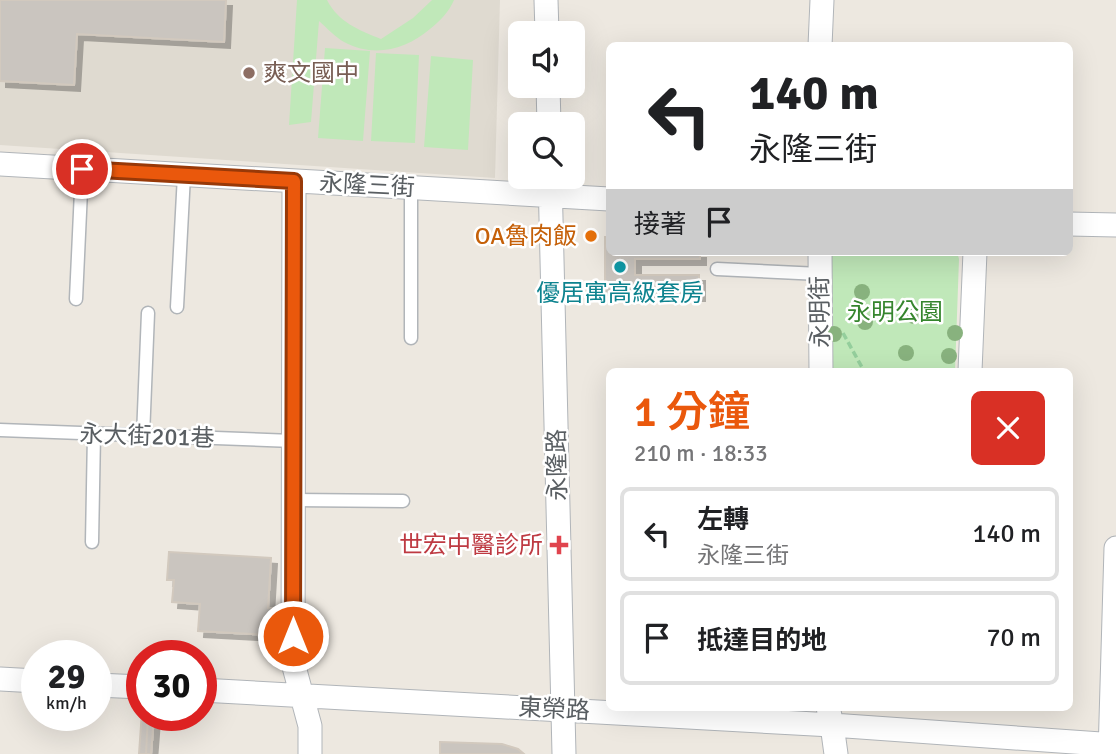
<!DOCTYPE html>
<html lang="zh-TW">
<meta charset="utf-8">
<style>
:root{--surface:#fff;--page:#f6f6f6;--text:#202124;--muted:#757577;--line:#e0e0e0;--accent:#ea580c}
body{margin:0;font-family:Signika,"Noto Sans TC",sans-serif;background:var(--page);color:var(--text);height:100vh;display:flex;flex-direction:column;font-size:26px;white-space:nowrap}
*{box-sizing:border-box;margin:0}
p{font-size:23px;color:var(--muted)}
.icon{flex:none;width:38px;height:38px;fill:none;stroke:currentColor;stroke-width:2;stroke-linecap:round;stroke-linejoin:round}
.map{position:relative;flex:1;overflow:hidden}
.sheet{position:absolute;left:606px;top:368px;width:467px;height:343px;display:flex;flex-direction:column;background:var(--surface);border-radius:10px;box-shadow:0 7px 28px #0002}
.sheet>*{flex:none}
.top-card{position:absolute;left:606px;top:42px;width:467px;height:214px;border-radius:10px;box-shadow:0 7px 28px #0002;background:#fff;color:var(--text);overflow:hidden}
.tools{position:absolute;left:508px;top:21px;display:grid;gap:14px}
.tools a{display:grid;place-items:center;width:77px;height:77px;border-radius:10px;background:var(--surface);box-shadow:0 7px 28px #0002;font-size:35px}
.speed{position:absolute;left:21px;top:640px;display:flex;gap:14px;font-size:35px;font-weight:700;text-align:center}
.speed>*{display:grid;place-content:center;width:91px;height:91px;border-radius:50%;background:var(--surface);box-shadow:0 7px 28px #0002;line-height:1}
.speed small{font-size:18px;font-weight:400}
.speed .limit{border:10px solid #d22;background:#fff;color:#111}
.pin{position:absolute;display:grid;place-items:center;width:60px;height:60px;color:#fff;margin:-30px;border:4px solid #fff;border-radius:50%;box-shadow:0 2px 7px #0007}
.me{position:absolute;width:77px;margin:-38px;rotate:0deg;stroke-linejoin:round;filter:drop-shadow(0 0 5px #0008)}
.turn{display:flex;align-items:center;gap:24px;height:147px;padding:0 28px;font-size:32px}
.turn .icon{width:91px;height:91px;stroke-width:2.5}
.turn b{display:block;font-size:49px;line-height:60px}
.then{display:flex;align-items:center;height:66px;padding:0 28px;background:#0003;gap:14px;font-size:26px}
.round{display:grid;place-items:center;flex:none;width:74px;height:74px;border-radius:10px;background:var(--page)}
.headline{display:flex;align-items:center;justify-content:space-between;height:119px;padding:0 28px}
h1{font-size:42px;font-weight:600;line-height:52px;color:var(--accent)}
ul{padding:0;list-style:none}
li{display:flex;align-items:center;gap:21px;height:94px;margin:0 14px 10px;padding:0 14px;border:4px solid var(--line);border-radius:10px}
li div{flex:1}
li b{display:block;font-size:26px}
li em{font-style:normal}
.map>svg:first-child{display:block}
.education{fill:#dfdad0}
.green{fill:#c0e8b9}
.building{fill:#cac5bf;stroke:#d2c9be;stroke-width:2;filter:url(#shadow)}
.lines{fill:none;stroke-linecap:round;stroke-linejoin:round}
.lane-casing{stroke:#b1b5b9;stroke-width:15}
.street-casing{stroke:#b1b5b9;stroke-width:25}
.path{stroke:#94ce9c;stroke-width:3.5;stroke-dasharray:7 3.5;stroke-linecap:butt}
.lane{stroke:#fff;stroke-width:12}
.street{stroke:#fff;stroke-width:23}
.tree{fill:#88b27e}
.route-casing{stroke:#983908;stroke-width:18}
.route{stroke:#ea580c;stroke-width:12}
.education-dot{fill:#8d6e63;stroke:#fff;stroke-width:2.5}
.food-dot{fill:#e8710a;stroke:#fff;stroke-width:2.5}
.culture-dot{fill:#0f9aa8;stroke:#fff;stroke-width:2.5}
.health-dot{fill:#e0444e;stroke:#fff;stroke-width:2.5}
.labels{text-anchor:middle;stroke-width:5;stroke-linejoin:round;paint-order:stroke}
.education-label{font-size:24px;fill:#785e54;stroke:#fff;text-anchor:start}
.street-label{font-size:24px;fill:#595e62;stroke:#fff}
.food-label{font-size:24px;fill:#c56008;stroke:#fff;text-anchor:end}
.culture-label{font-size:24px;fill:#0d838f;stroke:#fff}
.park-label{font-size:24px;fill:#35852d;stroke:#fff}
.health-label{font-size:24px;fill:#be3a42;stroke:#fff;text-anchor:end}
</style>
<div class="map">
<svg width="1116" height="754" viewBox="0 0 1116 754">
<defs>
<filter id="shadow"><feDropShadow dx="6" dy="6" stdDeviation="0" flood-color="#0004"/></filter>
</defs>
<rect width="100%" height="100%" fill="#ede8e0"/>
<path class="education" d="M0 0H500L495 178 0 145Z"/>
<path class="green" d="M297 0H327C338 22 359 30 381 39L413 18 432 0H454C449 12 440 21 430 29 405 50 374 58 344 42 335 37 327 28 319 21L311 122 289 125Z
M325 48 370 51 363 141 318 138Z
M376 53 419 55 415 143 371 141Z
M431 56 473 60 468 150 424 147Z
M832 252H957L959 259 955 371H832Z"/>
<path class="building" d="M0 0H226L224 42 77 34 74 85 0 81Z
M605 237H609V252H700V259H635V275H699V295H605Z
M169 552 271 558 268 608H272L271 635 198 631 200 604 172 602 174 580H167Z
M142 711V716H148L146 754H139Z
M148 716H154L151 754H146Z
M440 742 502 744 518 749 524 754H440Z"/>
<g class="lines">
<g class="lane-casing">
<path id="lane" d="M717 269 820 274
M76 299 82 169
M177 307 184 175
M411 338V188
M0 430 293 441
M143 436 148 313
M293 500 403 501
M92 542 94 434"/>
</g>
<g class="street-casing">
<path id="street" d="M546 0 547 33
M820 46 822 0
M548 86 549 124
M0 164 609 199
M550 177 564 754
M294 181 293 663 310 726V754
M1069 224 1116 225
M820 252 821 371
M970 371 975 252
M0 679 37 681
M96 685 142 687
M201 690 832 725 1116 745
M828 707 832 725 836 754
M1110 754 1116 548"/>
</g>
<path class="path" d="M843 333 864 371"/>
<use href="#lane" class="lane"/>
<use href="#street" class="street"/>
</g>
<g class="tree">
<circle cx="862" cy="292" r="8"/>
<circle cx="914" cy="316" r="8"/>
<circle cx="865" cy="322" r="8"/>
<circle cx="955" cy="333" r="8"/>
<circle cx="834" cy="334" r="8"/>
<circle cx="906" cy="353" r="8"/>
<circle cx="949" cy="356" r="8"/>
</g>
<g class="lines">
<g class="route-casing">
<path id="route" d="M82 169 294 181 293 636"/>
</g>
<use href="#route" class="route"/>
</g>
<circle class="education-dot" cx="249" cy="73" r="7"/>
<circle class="food-dot" cx="591" cy="236" r="7"/>
<circle class="culture-dot" cx="620" cy="267" r="7"/>
<path class="health-dot" d="M555.5 534.5h7v7h7v7h-7v7h-7v-7h-7v-7h7z"/>
<g class="labels">
<g class="education-label">
<text x="263" y="81">爽文國中</text>
</g>
<g class="street-label">
<text transform="translate(367 185) rotate(3)" y="8">永隆三街</text>
<text transform="translate(820 312) rotate(-91)" y="8">永明街</text>
<text transform="translate(147 436) rotate(2)" y="8">永大街201巷</text>
<text transform="translate(557 465) rotate(-91)" y="8">永隆路</text>
<text transform="translate(554 709) rotate(3)" y="8">東榮路</text>
</g>
<g class="food-label">
<text x="577" y="244">OA魯肉飯</text>
</g>
<g class="culture-label">
<text x="620" y="301">優居寓高級套房</text>
</g>
<g class="park-label">
<text x="895" y="320">永明公園</text>
</g>
<g class="health-label">
<text x="543" y="553">世宏中醫診所</text>
</g>
</g>
</svg>
<div class="tools">
<a><svg class="icon" aria-label="sound" viewBox="0 0 24 24"><path d="M4 9h4l5-4v14l-5-4H4zM17 9q2 3 0 6"/></svg></a>
<a><svg class="icon" aria-label="search" viewBox="0 0 24 24"><circle cx="10" cy="10" r="6"/><path d="M15 15l6 6"/></svg></a>
</div>
<div class="speed"><div>29<small>km/h</small></div><div class="limit">30</div></div>
<div class="pin" style="left:82px;top:169px;background:#d93025"><svg class="icon" aria-label="arrive" viewBox="0 0 24 24"><path d="M6 21V4h12l-3 4 3 4H6"/></svg></div>
<svg class="me" style="left:293px;top:636px" viewBox="-20 -20 40 40"><circle r="17" fill="#ea580c" stroke="#fff" stroke-width="3"/><path d="M0-11L8 9 0 5-8 9z" fill="#fff"/></svg>
<div class="top-card">
<div class="turn"><svg class="icon" aria-label="left" viewBox="0 0 24 24"><path d="M17 20v-9H6M10 6l-5 5 5 5"/></svg><div><b>140 m</b>永隆三街</div></div>
<div class="then">接著<svg class="icon" aria-label="arrive" viewBox="0 0 24 24"><path d="M6 21V4h12l-3 4 3 4H6"/></svg></div>
</div>
<section class="sheet">
<div class="headline"><div><h1>1 分鐘</h1><p>210 m · 18:33</p></div><a class="round" style="background:#d93025;color:#fff"><svg class="icon" aria-label="close" viewBox="0 0 24 24"><path d="M6 6l12 12M18 6L6 18"/></svg></a></div>
<ul>
<li><svg class="icon" aria-label="left" viewBox="0 0 24 24"><path d="M17 20v-9H6M10 6l-5 5 5 5"/></svg><div><b>左轉</b><p>永隆三街</p></div><em>140 m</em></li>
<li><svg class="icon" aria-label="arrive" viewBox="0 0 24 24"><path d="M6 21V4h12l-3 4 3 4H6"/></svg><div><b>抵達目的地</b></div><em>70 m</em></li>
</ul>
</section>
</div>
